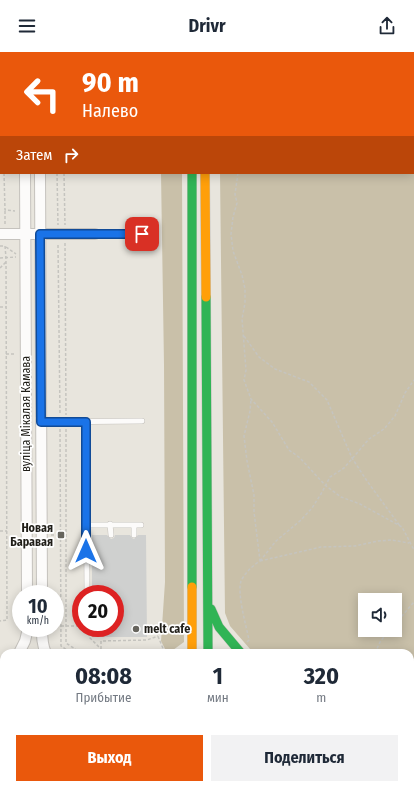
<!DOCTYPE html>
<html lang="ru">
<meta charset="utf-8">
<style>
:root{--surface:#fff;--page:#f2f2f3;--text:#1f2937;--muted:#747a83;--accent:#ea580c}
body{margin:0;font-family:"Fira Sans Condensed",sans-serif;background:var(--page);color:var(--text);height:100vh;display:flex;flex-direction:column;font-size:15px;white-space:nowrap}
*{box-sizing:border-box;margin:0}
p{font-size:13px;color:var(--muted)}
.icon{flex:none;width:22px;height:22px;fill:none;stroke:currentColor;stroke-width:2;stroke-linecap:round;stroke-linejoin:round}
.map{position:relative;flex:1;overflow:hidden}
.sheet{position:absolute;left:0px;top:597px;width:414px;height:140px;display:flex;flex-direction:column;background:var(--surface);border-radius:12px 12px 0 0;box-shadow:0 2px 10px #0003}
.sheet>*{flex:none}
.guide{position:absolute;left:0px;top:0px;width:414px;height:122px;box-shadow:0 2px 10px #0003;background:#ea580c;color:#fff;overflow:hidden}
.buttons{position:absolute;left:358px;top:541px;display:grid;gap:8px}
.buttons a{display:grid;place-items:center;width:44px;height:44px;border-radius:0px;background:var(--surface);box-shadow:0 2px 10px #0003;font-size:20px}
.speed{position:absolute;left:12px;top:533px;display:flex;gap:8px;font-size:20px;font-weight:700;text-align:center}
.speed>*{display:grid;place-content:center;width:52px;height:52px;border-radius:50%;background:var(--surface);box-shadow:0 2px 10px #0003;line-height:1}
.speed small{font-size:10px;font-weight:400}
.speed .limit{border:6px solid #d22;background:#fff;color:#111}
.pin{position:absolute;display:grid;place-items:center;width:34px;height:34px;color:#fff;margin:-17px;border-radius:8px;box-shadow:0 2px 6px #0006}
.me{position:absolute;width:44px;margin:-22px;rotate:0deg;stroke-linejoin:round;filter:drop-shadow(0 0 3px #0008)}
.turn{display:flex;align-items:center;gap:14px;height:84px;padding:0 16px;font-size:18px}
.turn .icon{width:52px;height:52px;stroke-width:2.5}
.turn b{display:block;font-size:28px;line-height:34px}
.then{display:flex;align-items:center;height:38px;padding:0 16px;background:#0003;gap:8px;font-size:15px}
.eta{display:flex;justify-content:space-evenly;align-items:center;height:68px;text-align:center}
.eta b{font-size:24px;font-weight:700;line-height:28px}
.primary-button{display:flex;gap:8px;margin-top:auto;padding:8px 16px}
.primary-button a{flex:1;height:46px;border-radius:0px;background:var(--accent);color:#fff;font-size:16px;font-weight:700;line-height:46px;text-align:center}
.primary-button a+a{background:var(--page);color:var(--text)}
header{display:flex;justify-content:space-between;align-items:center;height:52px;padding:0 16px;background:var(--surface);font-size:18px;font-weight:700}
.map>svg:first-child{display:block}
.forest{fill:#c9c0a9;fill-rule:evenodd}
.building{fill:#cfd0cf}
.lines{fill:none;stroke-linecap:round;stroke-linejoin:round}
.lane-casing{stroke:#c5c2bd;stroke-width:6}
.street-casing{stroke:#c5c2bd;stroke-width:12}
.fast-casing{stroke:#c5c2bd;stroke-width:10}
.slow-casing{stroke:#c5c2bd;stroke-width:10}
.path{stroke:#c5c4bf;stroke-width:1.5;stroke-dasharray:3 2;stroke-linecap:butt}
.lane{stroke:#fcfbfa;stroke-width:5}
.street{stroke:#fcfbfa;stroke-width:10}
.fast{stroke:#30b455;stroke-width:9}
.slow{stroke:#ff9f0a;stroke-width:9}
.route-casing{stroke:#114b97;stroke-width:10}
.route{stroke:#1a73e8;stroke-width:7}
.poi-dot{fill:#66645d;stroke:#fff;stroke-width:1.5}
.labels{text-anchor:middle;stroke-width:3.5;stroke-linejoin:round;paint-order:stroke}
.street-label{font-size:12px;fill:#201e18;stroke:#fff}
.poi-label{font-size:12px;font-weight:bold;fill:#201e18;stroke:#fff;text-anchor:end}
</style>
<header><svg class="icon" aria-label="menu" viewBox="0 0 24 24"><path d="M4 6h16M4 12h16M4 18h16"/></svg>Drivr<svg class="icon" aria-label="share" viewBox="0 0 24 24"><path d="M12 15V3M7 8l5-5 5 5M5 13v7h14v-7"/></svg></header>
<div class="map">
<svg width="414" height="737" viewBox="0 0 414 737">
<rect width="100%" height="100%" fill="#e8e5dd"/>
<path class="forest" d="M218 0H414V615L410 619V601H247L250 597 230 574 225 561 220 121H413V1ZM365 548H395V578H365Z
M161 121H182L184 590 173 598 165 597 161 589 165 530 164 312Z
M215 733H260L261 737H215Z"/>
<path class="building" d="M92 483H107L111 487 114 486 115 483H130L132 486 134 487 138 483H146L147 585H92V576H115V542H92Z"/>
<g class="lines">
<g class="lane-casing">
<path id="lane" d="M0 67H1
M95 182H142
M41 370 142 369
M86 370 87 542
M110 472 111 483
M86 473H141
M134 473V483
M295 733 296 737
M71 737V733
M125 737V733
M268 737V733"/>
</g>
<g class="street-casing">
<path id="street" d="M5 0 6 1
M22 0 23 1
M25 121 27 542
M40 121 42 542
M0 182H95
M42 576C42 585 42 593 46 601
M19 601 25 589 28 576
M37 733V737
M28 737V733"/>
</g>
<g class="fast-casing">
<path id="fast" d="M204 0V1
M192 121V535
M206 245 208 601
M211 557 219 575 240 600
M209 733V737
M354 733V737"/>
</g>
<g class="slow-casing">
<path id="slow" d="M192 0V1
M205 121 206 245
M192 535V601
M0 623 4 617
M410 636 414 632
M0 660 4 666
M193 733V737"/>
</g>
<path class="path" d="M36 0V1
M45 0V1
M396 0V1
M228 1V0
M413 30 414 31
M0 37 1 48
M413 40 414 42
M4 121 5 158 15 159
M57 121 58 173
M64 121 65 173
M238 121 235 142 237 151 233 165 231 182 233 199 242 223 245 237V251L242 267 246 318 244 328 251 347 272 370 289 398 300 406 325 433 341 445 360 452 402 475 414 498
M5 172V158
M65 191 66 363
M58 193 60 363
M0 194H5L6 206 7 568 0 569
M6 195 16 202
M0 206 16 205
M0 216 6 210
M0 255H6
M244 284 259 305 275 317 309 330 327 348 352 406 367 429 400 474
M6 302H16
M60 377 61 594 71 601
M66 377V591L81 601
M0 479H7
M51 483H61
M260 509 276 489 301 468 312 456 321 442 330 425 344 416 369 387 384 377 395 364 405 341 414 328
M260 509 321 495 355 494 378 489 392 488 409 491
M395 572 414 550
M61 574H81
M154 575 165 601
M87 576 90 586 101 597V601
M247 590 249 588C246 573 237 542 241 529 245 521 252 514 260 509L254 460V443L247 409 244 384 250 359 251 347
M101 597V589L147 588 158 584
M375 601 380 590 389 578
M0 698 4 701
M48 733V737
M336 733 337 737
M10 737V733
M13 737V733
M167 737V733"/>
<use href="#lane" class="lane"/>
<use href="#street" class="street"/>
<use href="#fast" class="fast"/>
<use href="#slow" class="slow"/>
</g>
<g class="lines">
<g class="route-casing">
<path id="route" d="M86 499V370H41L40 182H142"/>
</g>
<use href="#route" class="route"/>
</g>
<g class="poi-dot">
<rect x="57" y="479" width="8" height="8" rx="2"/>
<circle cx="136" cy="577" r="4"/>
</g>
<g class="labels">
<g class="street-label">
<text transform="translate(26 362) rotate(-90)" y="4">вуліца Мікалая Камава</text>
</g>
<g class="poi-label">
<text x="53" y="480">Новая<tspan x="53" dy="14">Баравая</tspan></text>
<text x="144" y="581" text-anchor="start">melt cafe</text>
</g>
</g>
</svg>
<div class="buttons">
<a><svg class="icon" aria-label="sound" viewBox="0 0 24 24"><path d="M4 9h4l5-4v14l-5-4H4zM17 9q2 3 0 6"/></svg></a>
</div>
<div class="speed"><div>10<small>km/h</small></div><div class="limit">20</div></div>
<div class="pin" style="left:142px;top:182px;background:#d93025"><svg class="icon" aria-label="arrive" viewBox="0 0 24 24"><path d="M6 21V4h12l-3 4 3 4H6"/></svg></div>
<svg class="me" style="left:86px;top:499px" viewBox="-20 -20 40 40"><path d="M0-17L14 15 0 8-14 15z" fill="#1a73e8" stroke="#fff" stroke-width="4"/></svg>
<div class="guide">
<div class="turn"><svg class="icon" aria-label="left" viewBox="0 0 24 24"><path d="M17 20v-9H6M10 6l-5 5 5 5"/></svg><div><b>90 m</b>Налево</div></div>
<div class="then">Затем<svg class="icon" aria-label="right" viewBox="0 0 24 24"><path d="M7 20v-9h11M14 6l5 5-5 5"/></svg></div>
</div>
<section class="sheet">
<div class="eta">
<div><b>08:08</b><p>Прибытие</p></div>
<div><b>1</b><p>мин</p></div>
<div><b>320</b><p>m</p></div>
</div>
<div class="primary-button"><a>Выход</a><a>Поделиться</a></div>
</section>
</div>
